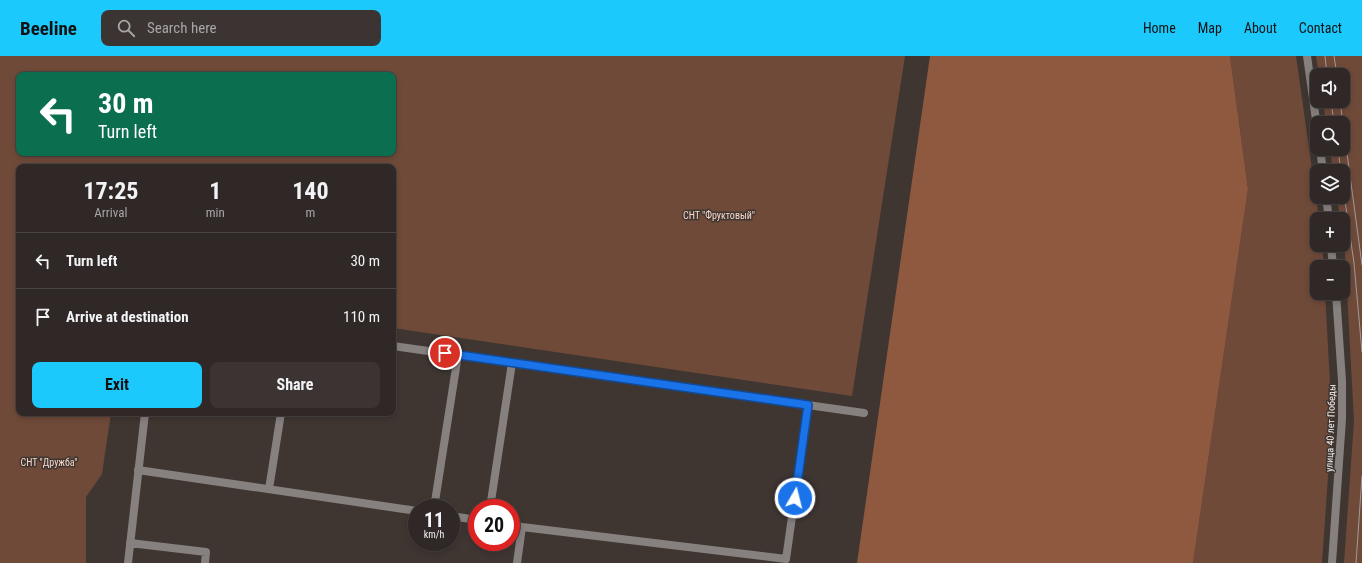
<!DOCTYPE html>
<meta charset="utf-8">
<style>
:root{--surface:#2f2826;--page:#3b3432;--text:#f1f3f6;--muted:#a7a6a7;--line:#4a4443;--accent:#1cc9fc}
body{margin:0;font-family:"Roboto Condensed",sans-serif;background:var(--page);color:var(--text);height:100vh;display:flex;flex-direction:column;font-size:15px;white-space:nowrap}
*{box-sizing:border-box;margin:0}
p{font-size:13px;color:var(--muted)}
.icon{flex:none;width:22px;height:22px;fill:none;stroke:currentColor;stroke-width:2;stroke-linecap:round;stroke-linejoin:round}
.map{position:relative;flex:1;overflow:hidden}
.details{position:absolute;left:16px;top:108px;width:380px;height:252px;display:flex;flex-direction:column;background:var(--surface);border-radius:8px;box-shadow:0 2px 6px #0003,0 0 0 1px var(--line)}
.details>*{flex:none}
.banner{position:absolute;left:16px;top:16px;width:380px;height:84px;border-radius:8px;box-shadow:0 2px 6px #0003,0 0 0 1px var(--line);background:#0b6e4f;color:#fff;overflow:hidden}
.buttons{position:absolute;left:1310px;top:12px;display:grid;gap:8px}
.buttons a{display:grid;place-items:center;width:40px;height:40px;border-radius:8px;background:var(--surface);box-shadow:0 2px 6px #0003,0 0 0 1px var(--line);font-size:20px}
.speed{position:absolute;left:408px;top:443px;display:flex;gap:8px;font-size:20px;font-weight:700;text-align:center}
.speed>*{display:grid;place-content:center;width:52px;height:52px;border-radius:50%;background:var(--surface);box-shadow:0 2px 6px #0003,0 0 0 1px var(--line);line-height:1}
.speed small{font-size:10px;font-weight:400}
.speed .limit{border:6px solid #d22;background:#fff;color:#111}
.pin{position:absolute;display:grid;place-items:center;width:34px;height:34px;color:#fff;margin:-17px;border:2px solid #fff;border-radius:50%;box-shadow:0 1px 4px #0007}
.me{position:absolute;width:44px;margin:-22px;rotate:8deg;stroke-linejoin:round;filter:drop-shadow(0 0 3px #0008)}
.turn{display:flex;align-items:center;gap:14px;height:84px;padding:0 16px;font-size:18px}
.turn .icon{width:52px;height:52px;stroke-width:2.5}
.turn b{display:block;font-size:28px;line-height:34px}
.eta{display:flex;justify-content:space-evenly;align-items:center;height:68px;text-align:center}
.eta b{font-size:24px;font-weight:700;line-height:28px}
.primary-button{display:flex;gap:8px;margin-top:auto;padding:8px 16px}
.primary-button a{flex:1;height:46px;border-radius:8px;background:var(--accent);color:#111;font-size:16px;font-weight:700;line-height:46px;text-align:center}
.primary-button a+a{background:var(--page);color:var(--text)}
ul{padding:0;list-style:none}
li{display:flex;align-items:center;gap:12px;height:56px;padding:0 16px;border-top:1px solid var(--line)}
li div{flex:1}
li b{display:block;font-size:15px}
li em{font-style:normal}
header{display:flex;align-items:center;gap:24px;box-sizing:border-box;height:56px;padding:0 20px;background:var(--accent);color:#111}
header strong{font-size:19px}
nav{display:flex;gap:22px;margin-inline-start:auto;font-size:14px}
.search{width:280px;height:36px;background:var(--page);display:flex;align-items:center;gap:10px;box-sizing:border-box;padding:0 14px;border-radius:8px;color:var(--muted);font-size:15px}
.map>svg:first-child{display:block}
.green{fill:#6f4a39;fill-rule:evenodd}
.forest{fill:#8f5940}
.lines{fill:none;stroke-linecap:round;stroke-linejoin:round}
.lane{stroke:#86817f;stroke-width:8}
.street{stroke:#86817f;stroke-width:8}
.tram{stroke:#a29b98;stroke-width:1}
.route-casing{stroke:#114b97;stroke-width:10}
.route{stroke:#1a73e8;stroke-width:7}
.labels{text-anchor:middle;stroke-width:3;stroke-linejoin:round;paint-order:stroke}
.park-label{font-size:10px;fill:#f9d7c7;stroke:#3f3632}
.street-label{font-size:10px;fill:#f6f0ee;stroke:#3f3632}
</style>
<header>
<strong>Beeline</strong>
<div class="search"><svg class="icon" aria-label="search" viewBox="0 0 24 24"><circle cx="10" cy="10" r="6"/><path d="M15 15l6 6"/></svg>Search here</div>
<nav><a>Home</a><a>Map</a><a>About</a><a>Contact</a></nav>
</header>
<div class="map">
<svg width="1362" height="507" viewBox="0 0 1362 507">
<rect width="100%" height="100%" fill="#3f3632"/>
<path class="green" d="M0 0H905L852 340 393 272V111H19V357H111L102 418 86 441V507H0ZM19 19H393V97H19Z
M1230 0H1296L1319 163H1317V189H1322L1324 211H1317V237H1325L1332 363 1322 507H1193L1248 133Z
M1316 0H1362V507H1344L1354 365 1345 198 1343 184V163H1340L1337 141H1343V115H1333L1330 93H1343V67H1326L1323 45H1343V19H1319Z"/>
<path class="forest" d="M930 0H1230L1248 133 1193 507H857Z"/>
<g class="lines">
<path class="lane" d="M393 290 864 357
M138 414 417 455
M269 433 281 357
M434 452 458 299
M490 452 512 307
M451 460 477 464
M511 469 522 471 517 507
M522 471 786 503 808 349
M130 487 206 496 205 507
M128 507 145 357"/>
<path class="street" d="M1307 0 1317 71
M1320 93 1323 115
M1326 141 1329 163
M1331 189 1333 211
M1332 507 1342 363V325L1336 237"/>
<path class="tram" d="M1325 0 1327 19
M1334 0 1337 19
M1331 45 1334 67
M1340 45 1362 209
M1338 93 1341 115
M1343 131 1354 207 1362 296
M1356 507 1362 420"/>
</g>
<g class="lines">
<g class="route-casing">
<path id="route" d="M445 297 808 349 795 442"/>
</g>
<use href="#route" class="route"/>
</g>
<g class="labels">
<g class="park-label">
<text x="719" y="163">СНТ "Фруктовый"</text>
<text x="49" y="410">СНТ "Дружба"</text>
</g>
<g class="street-label">
<text transform="translate(1330 372) rotate(-88)" y="4">улица 40 лет Победы</text>
</g>
</g>
</svg>
<div class="buttons">
<a><svg class="icon" aria-label="sound" viewBox="0 0 24 24"><path d="M4 9h4l5-4v14l-5-4H4zM17 9q2 3 0 6"/></svg></a>
<a><svg class="icon" aria-label="search" viewBox="0 0 24 24"><circle cx="10" cy="10" r="6"/><path d="M15 15l6 6"/></svg></a>
<a><svg class="icon" aria-label="layers" viewBox="0 0 24 24"><path d="M12 4l9 5-9 5-9-5zM3 14l9 5 9-5"/></svg></a>
<a>+</a>
<a>−</a>
</div>
<div class="speed"><div>11<small>km/h</small></div><div class="limit">20</div></div>
<div class="pin" style="left:445px;top:297px;background:#d93025"><svg class="icon" aria-label="arrive" viewBox="0 0 24 24"><path d="M6 21V4h12l-3 4 3 4H6"/></svg></div>
<svg class="me" style="left:795px;top:442px" viewBox="-20 -20 40 40"><circle r="17" fill="#1a73e8" stroke="#fff" stroke-width="3"/><path d="M0-11L8 9 0 5-8 9z" fill="#fff"/></svg>
<div class="banner">
<div class="turn"><svg class="icon" aria-label="left" viewBox="0 0 24 24"><path d="M17 20v-9H6M10 6l-5 5 5 5"/></svg><div><b>30 m</b>Turn left</div></div>
</div>
<section class="details">
<div class="eta">
<div><b>17:25</b><p>Arrival</p></div>
<div><b>1</b><p>min</p></div>
<div><b>140</b><p>m</p></div>
</div>
<ul>
<li><svg class="icon" aria-label="left" viewBox="0 0 24 24"><path d="M17 20v-9H6M10 6l-5 5 5 5"/></svg><div><b>Turn left</b></div><em>30 m</em></li>
<li><svg class="icon" aria-label="arrive" viewBox="0 0 24 24"><path d="M6 21V4h12l-3 4 3 4H6"/></svg><div><b>Arrive at destination</b></div><em>110 m</em></li>
</ul>
<div class="primary-button"><a>Exit</a><a>Share</a></div>
</section>
</div>
